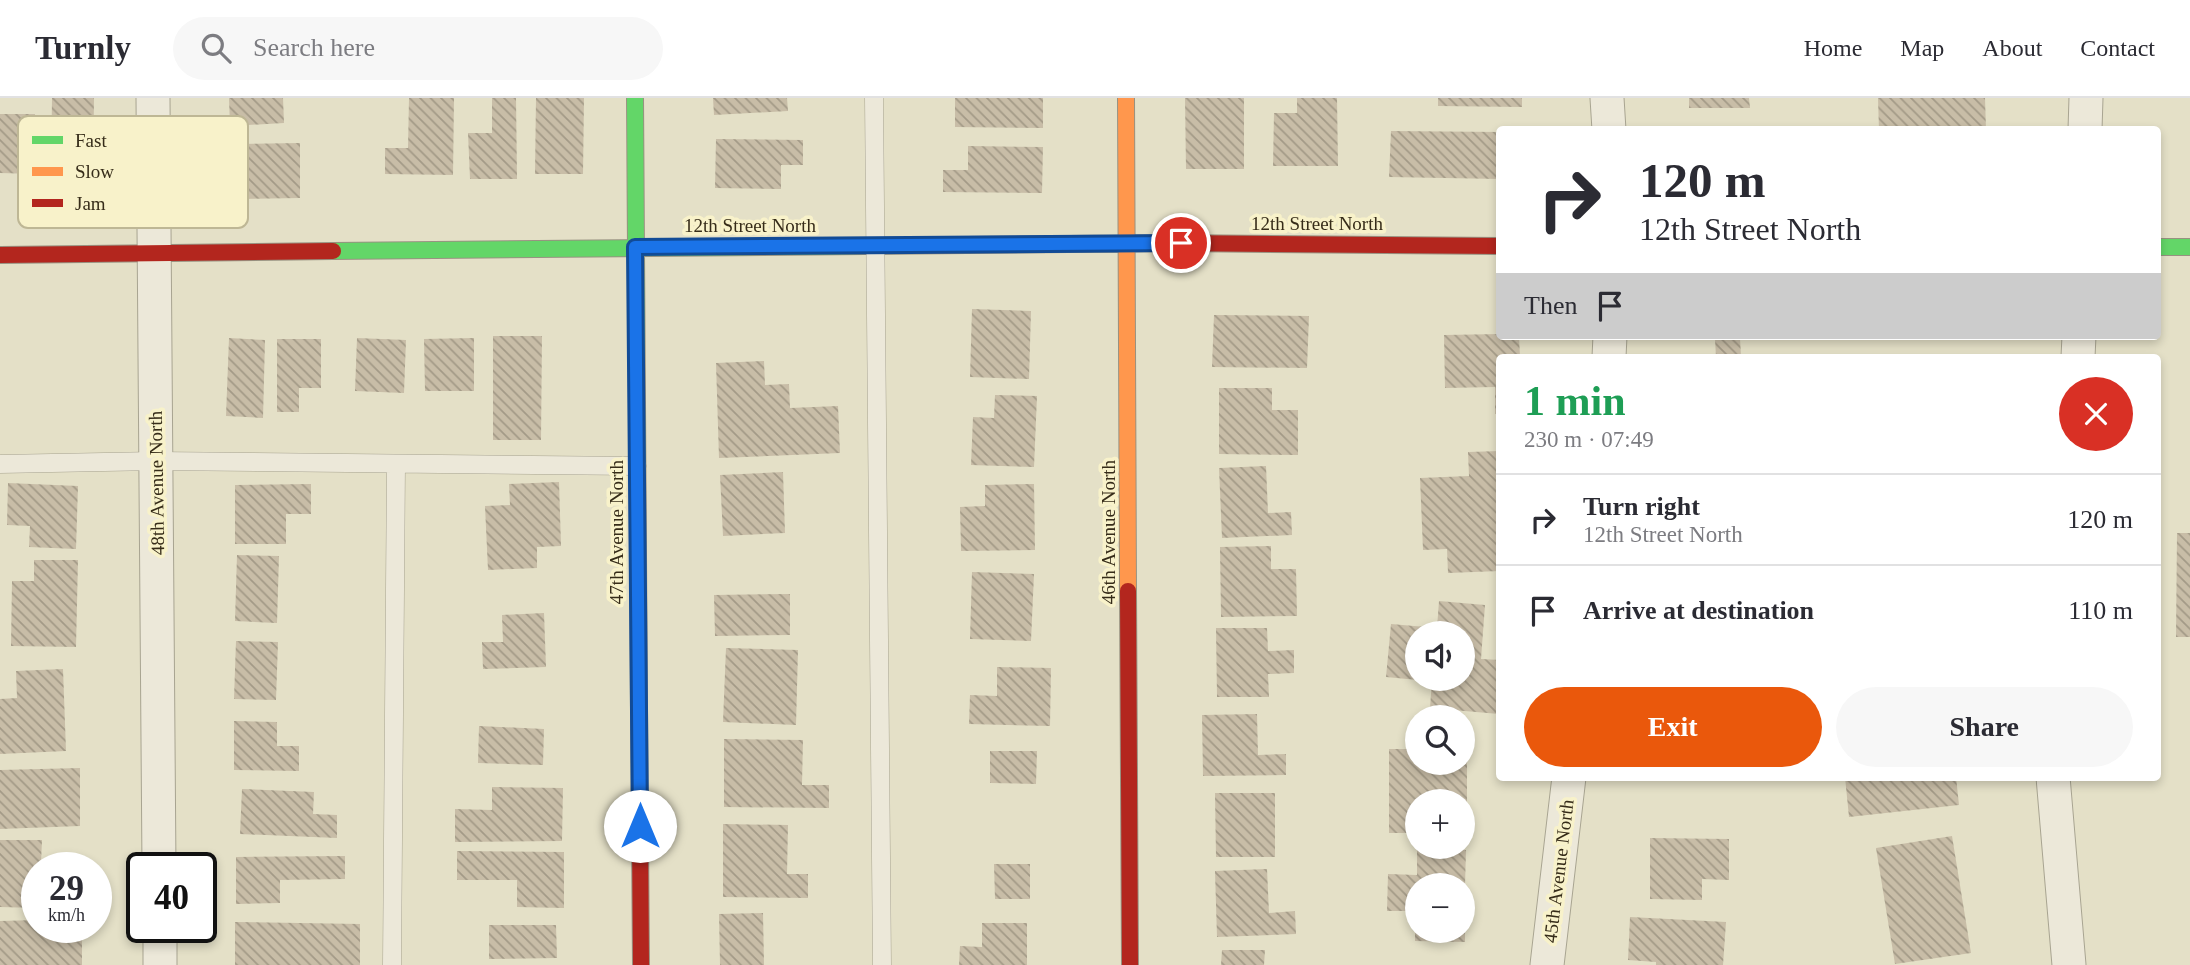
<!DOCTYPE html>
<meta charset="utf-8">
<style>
:root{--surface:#fff;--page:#f7f7f7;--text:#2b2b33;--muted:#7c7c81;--line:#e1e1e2;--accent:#ea580c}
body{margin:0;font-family:"Times New Roman",serif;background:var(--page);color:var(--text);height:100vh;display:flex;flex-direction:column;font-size:26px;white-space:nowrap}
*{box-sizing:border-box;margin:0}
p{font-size:23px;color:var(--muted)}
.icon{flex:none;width:38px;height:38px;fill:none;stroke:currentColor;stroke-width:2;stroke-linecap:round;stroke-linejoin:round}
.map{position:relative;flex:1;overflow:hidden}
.sheet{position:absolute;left:1496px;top:256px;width:665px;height:427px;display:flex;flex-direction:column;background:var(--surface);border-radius:7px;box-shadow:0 4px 10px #0003}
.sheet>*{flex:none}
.hud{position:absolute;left:1496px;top:28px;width:665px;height:214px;border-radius:7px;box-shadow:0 4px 10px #0003;background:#fff;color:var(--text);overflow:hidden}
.buttons{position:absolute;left:1405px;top:523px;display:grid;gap:14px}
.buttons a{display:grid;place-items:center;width:70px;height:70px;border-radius:50%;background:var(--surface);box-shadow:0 4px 10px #0003;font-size:35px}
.speed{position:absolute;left:21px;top:754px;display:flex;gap:14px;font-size:35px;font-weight:700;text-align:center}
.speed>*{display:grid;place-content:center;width:91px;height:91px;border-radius:50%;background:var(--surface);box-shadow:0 4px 10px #0003;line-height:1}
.speed small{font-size:18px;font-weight:400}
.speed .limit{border:4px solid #111;border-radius:10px;background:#fff;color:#111}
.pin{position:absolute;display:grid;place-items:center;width:60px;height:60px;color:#fff;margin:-30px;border:4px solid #fff;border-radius:50%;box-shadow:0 2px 7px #0007}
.me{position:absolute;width:77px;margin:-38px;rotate:0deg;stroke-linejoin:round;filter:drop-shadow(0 0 5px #0008)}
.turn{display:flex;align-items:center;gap:24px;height:147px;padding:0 28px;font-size:32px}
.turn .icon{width:91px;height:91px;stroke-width:2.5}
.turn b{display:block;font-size:49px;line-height:60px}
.then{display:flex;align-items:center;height:66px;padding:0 28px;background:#0003;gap:14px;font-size:26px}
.round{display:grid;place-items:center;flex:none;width:74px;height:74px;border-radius:37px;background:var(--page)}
.headline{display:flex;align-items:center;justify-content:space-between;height:119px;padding:0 28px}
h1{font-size:42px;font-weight:700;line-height:52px;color:#1e9e55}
.button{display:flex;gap:14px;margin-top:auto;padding:14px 28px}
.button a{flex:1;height:80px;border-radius:42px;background:var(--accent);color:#fff;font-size:28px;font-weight:700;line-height:80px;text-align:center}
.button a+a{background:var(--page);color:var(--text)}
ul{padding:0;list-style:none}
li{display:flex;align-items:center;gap:21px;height:91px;padding:0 28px;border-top:2px solid var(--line)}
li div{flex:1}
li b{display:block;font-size:26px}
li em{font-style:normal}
header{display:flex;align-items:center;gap:42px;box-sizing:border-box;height:98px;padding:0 35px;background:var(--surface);border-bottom:2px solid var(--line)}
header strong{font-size:33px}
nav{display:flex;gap:38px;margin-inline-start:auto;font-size:24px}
.search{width:490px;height:63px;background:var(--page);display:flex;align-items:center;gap:18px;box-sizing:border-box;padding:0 24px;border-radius:38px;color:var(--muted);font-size:26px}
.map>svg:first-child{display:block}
.building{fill:url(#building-back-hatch)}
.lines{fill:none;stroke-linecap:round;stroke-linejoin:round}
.lane-casing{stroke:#a8a491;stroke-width:19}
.street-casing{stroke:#a8a491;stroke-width:35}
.fast-casing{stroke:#989281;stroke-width:18}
.slow-casing{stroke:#989281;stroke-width:18}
.jam-casing{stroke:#989281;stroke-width:18}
.lane{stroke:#ece8d9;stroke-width:18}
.street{stroke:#ece8d9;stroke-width:33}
.fast{stroke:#63d668;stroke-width:16}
.slow{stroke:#ff974d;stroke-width:16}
.jam{stroke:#b3261e;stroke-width:16}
.route-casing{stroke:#114b97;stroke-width:18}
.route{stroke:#1a73e8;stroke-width:12}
.labels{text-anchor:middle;stroke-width:7;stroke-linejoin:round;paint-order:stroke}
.street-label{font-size:19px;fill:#362c19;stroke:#f8f2ca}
.key{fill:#f8f2ca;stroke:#beb795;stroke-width:2}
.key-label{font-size:19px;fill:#362c19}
</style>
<header>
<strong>Turnly</strong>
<div class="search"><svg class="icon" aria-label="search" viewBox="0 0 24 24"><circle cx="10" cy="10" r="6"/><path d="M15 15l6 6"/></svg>Search here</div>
<nav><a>Home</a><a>Map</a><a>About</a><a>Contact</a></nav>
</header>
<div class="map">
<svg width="2190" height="867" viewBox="0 0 2190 867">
<defs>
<pattern id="building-back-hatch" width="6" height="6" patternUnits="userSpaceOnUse" patternTransform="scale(1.75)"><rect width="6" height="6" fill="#c8bda7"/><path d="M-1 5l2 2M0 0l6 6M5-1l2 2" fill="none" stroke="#a39a87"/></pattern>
</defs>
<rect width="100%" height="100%" fill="#e4e0c7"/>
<path class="building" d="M52 0H94L93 77 51 76Z
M229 0H283L284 25 230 28Z
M409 0H454L453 77 385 76V50H408Z
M492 0H516L517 81H470L468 35H492Z
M536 0H584L583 76H535Z
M713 0H787L788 13 714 17Z
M955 0H1043V30L955 29Z
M1185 0H1244V71H1186Z
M1297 0H1337L1338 68H1273L1274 15H1297Z
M1438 0H1522V9L1438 8Z
M1689 0H1749L1750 10H1689Z
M1878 0H1985L1986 32H1879Z
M0 16H35V76L0 75Z
M1391 33 1500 34V81L1389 79Z
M716 41 803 42V67H781V91L715 90Z
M300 45V100L231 101V46Z
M968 48 1043 49 1042 95 943 94V72H968Z
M972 211 1031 213 1029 281 970 279Z
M1214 217 1309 218 1307 270 1212 269Z
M1500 236V238H1519L1520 259H1500V316H1495V289L1445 290 1444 237Z
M493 238H542L541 342H493Z
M229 240 265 242 263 320 226 318Z
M357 240 406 242 404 295 355 293Z
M474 240V293H425L424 241Z
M1740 240 1741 259H1716L1715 241Z
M277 241H321V290H299V314H277Z
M764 263 765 287 789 286 790 310 838 308 840 355 719 360 716 265Z
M1219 290H1272V312H1298V357L1219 356Z
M995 297 1037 298 1034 369 971 367 973 319 994 320Z
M1500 353V473L1448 475 1447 451 1423 452 1420 380 1469 378 1468 354Z
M1266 368 1268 415 1291 414 1292 437 1222 440 1219 370Z
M783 374 785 435 723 438 720 377Z
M559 384 561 448 537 449V470L488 472 485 408 510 407 509 386Z
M8 385 78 388 76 451 29 449 30 428 7 427Z
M311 386V416H286V446H235V387Z
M1034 386 1035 452 961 453 960 409 985 408V387Z
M2177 435H2190V539H2176Z
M1271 448V471H1296L1297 518 1221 519 1220 449Z
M237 457 279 458 277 525 235 523Z
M34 462H78L76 549 11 548 12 483H34Z
M972 474 1034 476 1031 543 970 541Z
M790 496V537L715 538 714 497Z
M1439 503 1485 507 1481 561 1500 562 1499 616 1430 610 1432 581H1463V536H1418V582L1386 579 1391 526 1437 530Z
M544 515 546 569 483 571 482 544H503L502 517Z
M1216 530H1267L1268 553 1294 552V575L1268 576 1269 599H1217Z
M236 543 278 544 276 602 234 601Z
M726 550 798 552 796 627 723 624Z
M997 569 1051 570 1050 628 969 626 970 597 997 598Z
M63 571 66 653 0 656V601L17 600 16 573Z
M1257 616 1258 657 1286 656V677L1203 678 1202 617Z
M234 623 277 624V648H299V673L234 672Z
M479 628 544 631 543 667 478 665Z
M724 641 803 642 802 687H829V710L724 709Z
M1389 651H1418V665H1463V651H1467V706H1463V704H1418V735H1389Z
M990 653H1037L1036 686 990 685Z
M80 670V728L0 731V672Z
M1845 679H1956L1959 707 1849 719Z
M492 689 563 690 562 743 455 744V711L492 712Z
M242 691 314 694 313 716 337 717V740L240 736Z
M1215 695H1275V759H1216Z
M723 726 788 727 787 776H808V800L723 799Z
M1952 738 1971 855 1895 866 1876 750Z
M1650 740 1729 741V782L1702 781V802L1650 801Z
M0 742H42L41 765H92V770H37V810L0 809Z
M1417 751 1466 752 1465 788H1418V813H1387L1388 776 1417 777Z
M457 753 564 754V810L517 809V782H457Z
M345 758V781L280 782V805L236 806V759Z
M994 766H1030V801H995Z
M1267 771 1269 815 1295 813 1296 836 1217 839 1215 773Z
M763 815 764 867H720L719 816Z
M1630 819 1726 824 1723 867H1656V864L1628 862Z
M37 822V830H82V867H0V823Z
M235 824 360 826V867H235Z
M982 825H1027V867H959L960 848 982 849Z
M489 827H556L557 860 489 861Z
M1415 833H1465V844L1415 843Z
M1222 852H1265L1264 867H1221Z"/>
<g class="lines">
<g class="lane-casing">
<path id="lane" d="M874 0 882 867
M0 366 156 363 637 368
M392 867 396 366"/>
</g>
<g class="street-casing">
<path id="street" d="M153 0 159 770
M1607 0 1609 32
M2085 32 2086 0
M1609 259 1610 238
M2078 259 2079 238
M2053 679 2069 867
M160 830V867
M1547 867 1569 679"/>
</g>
<g class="fast-casing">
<path id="fast" d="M635 0 639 610
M2158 149H2190
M333 153 865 148"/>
</g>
<g class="slow-casing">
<path id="slow" d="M1126 0 1128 493
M865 148 1175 145"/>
</g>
<g class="jam-casing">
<path id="jam" d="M1175 145 1500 148
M0 157 333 153
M1128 493 1130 867
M639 610 641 867"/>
</g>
<use href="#lane" class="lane"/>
<use href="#street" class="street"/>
<use href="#fast" class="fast"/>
<use href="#slow" class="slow"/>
<use href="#jam" class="jam"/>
</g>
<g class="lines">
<g class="route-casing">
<path id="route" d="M640 728 635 149 1181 145"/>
</g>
<use href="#route" class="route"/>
</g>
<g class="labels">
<g class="street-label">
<text x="1317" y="132">12th Street North</text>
<text x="750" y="134">12th Street North</text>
<text transform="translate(156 385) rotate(-91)" y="7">48th Avenue North</text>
<text transform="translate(616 434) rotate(-90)" y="7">47th Avenue North</text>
<text transform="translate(1108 434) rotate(-90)" y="7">46th Avenue North</text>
<text transform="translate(1558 773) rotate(-83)" y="7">45th Avenue North</text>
</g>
</g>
<rect x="18" y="18" width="230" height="112" rx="10" class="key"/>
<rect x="32" y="38" width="31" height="8" fill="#63d668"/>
<rect x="32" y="69" width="31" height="9" fill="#ff974d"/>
<rect x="32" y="101" width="31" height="8" fill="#b3261e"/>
<g class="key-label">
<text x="75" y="49">Fast</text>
<text x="75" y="80">Slow</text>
<text x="75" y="112">Jam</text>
</g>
</svg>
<div class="buttons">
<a><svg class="icon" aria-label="sound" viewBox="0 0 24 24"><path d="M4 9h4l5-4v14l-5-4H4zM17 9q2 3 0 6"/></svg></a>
<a><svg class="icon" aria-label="search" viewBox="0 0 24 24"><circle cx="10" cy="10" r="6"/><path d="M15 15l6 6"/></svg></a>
<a>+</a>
<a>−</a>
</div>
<div class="speed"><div>29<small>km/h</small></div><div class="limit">40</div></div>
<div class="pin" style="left:1181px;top:145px;background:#d93025"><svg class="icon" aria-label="arrive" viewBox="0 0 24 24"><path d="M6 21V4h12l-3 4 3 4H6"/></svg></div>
<svg class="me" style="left:640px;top:728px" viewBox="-20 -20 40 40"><circle r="19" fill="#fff"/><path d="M0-13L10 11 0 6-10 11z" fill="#1a73e8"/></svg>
<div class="hud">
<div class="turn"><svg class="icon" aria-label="right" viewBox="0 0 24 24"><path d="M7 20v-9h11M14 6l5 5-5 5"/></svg><div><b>120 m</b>12th Street North</div></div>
<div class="then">Then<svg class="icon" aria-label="arrive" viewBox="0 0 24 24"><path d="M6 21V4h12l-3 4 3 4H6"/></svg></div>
</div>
<section class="sheet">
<div class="headline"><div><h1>1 min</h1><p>230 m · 07:49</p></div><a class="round" style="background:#d93025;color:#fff"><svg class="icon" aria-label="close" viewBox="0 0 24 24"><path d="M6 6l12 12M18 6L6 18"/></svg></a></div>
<ul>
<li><svg class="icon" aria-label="right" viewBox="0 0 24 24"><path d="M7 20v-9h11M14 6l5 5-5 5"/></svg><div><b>Turn right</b><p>12th Street North</p></div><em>120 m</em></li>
<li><svg class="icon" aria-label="arrive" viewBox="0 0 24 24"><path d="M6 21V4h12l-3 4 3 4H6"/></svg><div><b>Arrive at destination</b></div><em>110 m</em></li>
</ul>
<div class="button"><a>Exit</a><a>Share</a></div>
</section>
</div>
